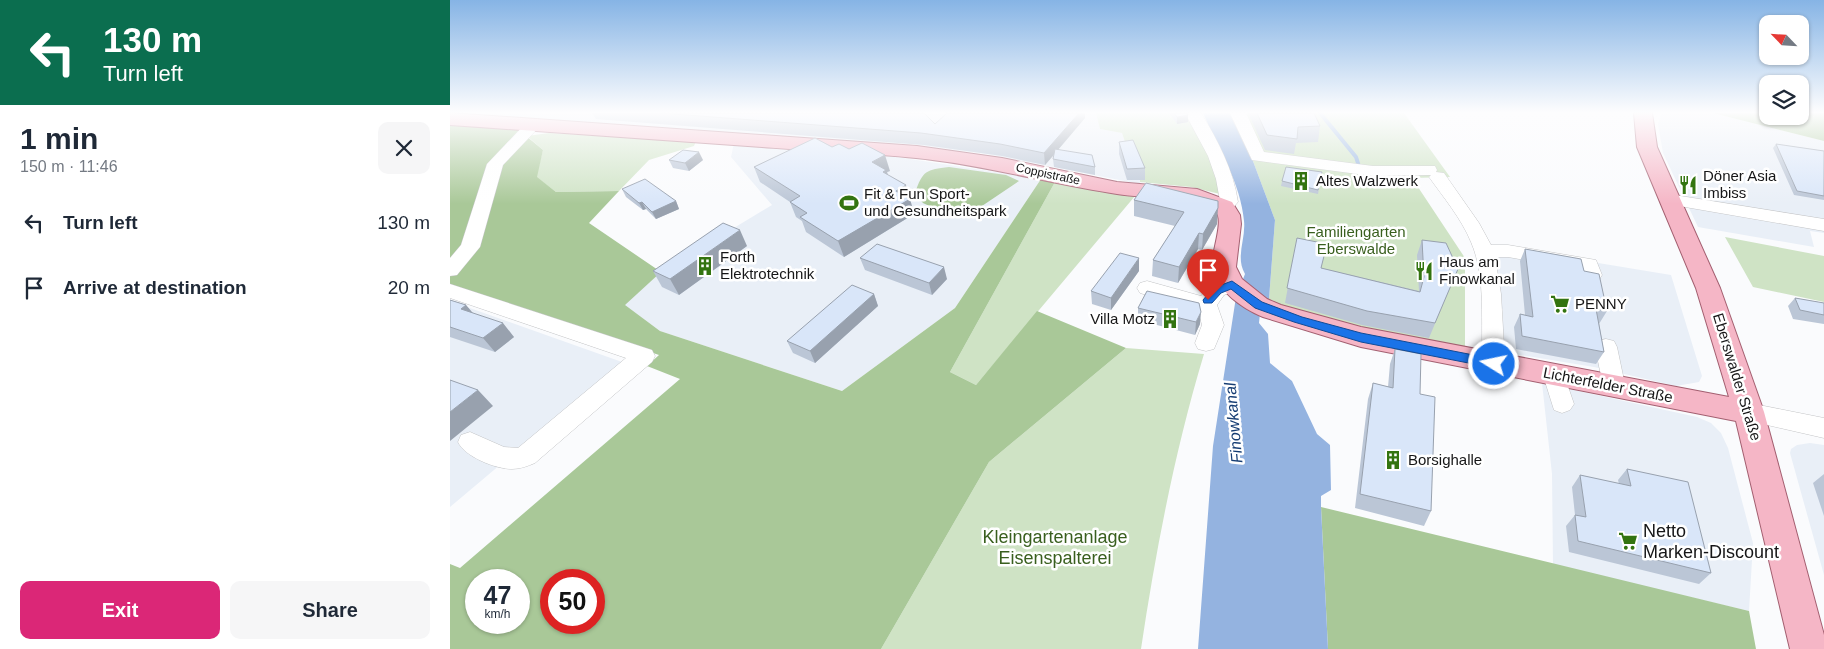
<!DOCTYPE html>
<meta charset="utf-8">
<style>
:root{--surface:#fff;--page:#f6f6f7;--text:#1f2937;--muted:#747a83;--accent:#db2777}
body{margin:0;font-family:Helvetica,sans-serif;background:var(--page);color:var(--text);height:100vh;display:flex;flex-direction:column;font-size:19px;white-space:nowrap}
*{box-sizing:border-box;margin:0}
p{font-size:16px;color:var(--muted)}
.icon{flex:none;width:28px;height:28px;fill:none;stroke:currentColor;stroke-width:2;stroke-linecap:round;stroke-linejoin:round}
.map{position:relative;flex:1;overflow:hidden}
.panel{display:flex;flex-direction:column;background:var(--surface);width:450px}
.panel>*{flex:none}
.top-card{background:#0b6e4f;color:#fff;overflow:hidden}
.needle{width:32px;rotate:295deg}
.buttons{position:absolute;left:1309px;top:15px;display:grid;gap:10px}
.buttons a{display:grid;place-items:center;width:50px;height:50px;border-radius:10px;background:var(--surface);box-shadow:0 1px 4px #0004;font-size:25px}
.speed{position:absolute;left:15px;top:569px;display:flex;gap:10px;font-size:25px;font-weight:700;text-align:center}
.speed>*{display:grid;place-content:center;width:65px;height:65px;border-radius:50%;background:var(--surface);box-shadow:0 1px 4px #0004;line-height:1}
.speed small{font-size:12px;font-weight:400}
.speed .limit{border:8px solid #d22;background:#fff;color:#111}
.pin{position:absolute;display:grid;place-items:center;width:42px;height:42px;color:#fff;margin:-51px -21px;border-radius:50% 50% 50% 0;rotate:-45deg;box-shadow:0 0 5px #0007}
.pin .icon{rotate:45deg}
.me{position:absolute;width:55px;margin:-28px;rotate:280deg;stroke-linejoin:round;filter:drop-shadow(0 0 4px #0008)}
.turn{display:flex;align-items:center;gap:18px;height:105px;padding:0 20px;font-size:22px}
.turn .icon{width:65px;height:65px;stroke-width:2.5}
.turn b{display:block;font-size:35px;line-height:42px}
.round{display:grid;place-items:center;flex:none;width:52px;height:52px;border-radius:10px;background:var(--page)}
.headline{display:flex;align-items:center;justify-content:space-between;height:85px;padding:0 20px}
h1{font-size:30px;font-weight:700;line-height:38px}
.action{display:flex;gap:10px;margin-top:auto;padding:10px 20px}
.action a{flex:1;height:58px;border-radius:10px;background:var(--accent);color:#fff;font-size:20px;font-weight:700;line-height:58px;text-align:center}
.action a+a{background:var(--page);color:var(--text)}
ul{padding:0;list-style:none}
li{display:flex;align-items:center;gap:15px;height:65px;padding:0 20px}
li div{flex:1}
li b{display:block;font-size:19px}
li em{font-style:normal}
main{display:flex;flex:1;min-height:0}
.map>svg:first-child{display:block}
.built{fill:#e9eff7}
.green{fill:#cfe3c5}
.forest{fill:#a9c898;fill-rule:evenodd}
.water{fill:#94b3e0}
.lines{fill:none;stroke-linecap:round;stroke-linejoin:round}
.stream{stroke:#94b3e0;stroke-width:4}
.minor-casing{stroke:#c3c4c6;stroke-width:1}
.major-casing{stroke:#a35f70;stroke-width:2}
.minor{fill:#fff;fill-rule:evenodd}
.major{fill:#f5b6c6;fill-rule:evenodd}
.wall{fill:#bbc6d6}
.shaded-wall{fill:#98a1ae}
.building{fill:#d9e6f9;stroke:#98a1ae}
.route{fill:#1a73e8;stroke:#114b97}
.labels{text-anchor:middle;stroke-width:5;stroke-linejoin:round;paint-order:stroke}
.far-street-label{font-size:12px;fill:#161617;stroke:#fff}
.poi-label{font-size:15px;fill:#161617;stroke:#fff;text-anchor:start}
.park-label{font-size:15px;fill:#395f1e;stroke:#fff}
.street-label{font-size:15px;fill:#161617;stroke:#fff}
.water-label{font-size:16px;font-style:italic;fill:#163d73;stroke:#fff}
.near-poi-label{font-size:18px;fill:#161617;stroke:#fff;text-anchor:start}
.near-park-label{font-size:18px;fill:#395f1e;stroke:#fff}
</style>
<main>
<section class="panel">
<div class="top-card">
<div class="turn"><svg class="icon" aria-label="left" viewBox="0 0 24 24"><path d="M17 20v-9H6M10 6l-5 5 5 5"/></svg><div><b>130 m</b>Turn left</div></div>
</div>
<div class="headline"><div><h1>1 min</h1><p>150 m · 11:46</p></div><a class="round"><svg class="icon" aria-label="close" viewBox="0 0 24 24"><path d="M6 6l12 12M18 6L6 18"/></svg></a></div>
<ul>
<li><svg class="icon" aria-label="left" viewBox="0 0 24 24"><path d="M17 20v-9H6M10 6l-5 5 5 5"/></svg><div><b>Turn left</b></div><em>130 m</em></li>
<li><svg class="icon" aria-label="arrive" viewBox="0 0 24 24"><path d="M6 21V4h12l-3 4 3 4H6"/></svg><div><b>Arrive at destination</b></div><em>20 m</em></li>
</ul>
<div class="action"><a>Exit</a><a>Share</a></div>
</section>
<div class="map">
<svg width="1374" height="649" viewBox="0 0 1374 649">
<rect width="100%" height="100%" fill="#fafbfd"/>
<path class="built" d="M0 113H646L650 129 672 133 678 151 690 169V184L531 153 422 143Z
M1212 113H1263L1374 141V233L1360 231 1364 247 1248 227 1213 153 1208 124Z
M284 143 447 157 591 179 505 308 392 391 210 331 174 305 211 272 322 205 281 157Z
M1039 245 1221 275 1252 376 1249 382 1226 386 1144 367 1065 354 1059 351 1054 347 1052 338 1053 309 1049 307Z
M0 301 172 362 0 507Z
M1092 383 1247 417 1261 423 1271 433 1278 448 1303 543 1299 611 1103 565 1102 474Z
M1360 443 1374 445V575L1340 453 1341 449 1347 445Z"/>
<path class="green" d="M646 113H742L774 195 741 187 690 182V169L678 151 672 133 650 129Z
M785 113H954L1000 177 962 178 1015 258V350L956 338 823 304 824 301 819 299 825 220Z
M99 133 246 141 244 146 199 160 169 191 106 192 86 177 93 150 77 136Z
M605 182 685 196 526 385 500 372Z
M1275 237 1374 256V302L1303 287Z
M676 348 754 354C725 450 706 549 691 649H431L539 462Z"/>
<path class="forest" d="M1263 113H1317L1318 116H1350V113H1374V141Z
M0 125 69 130 93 150 87 177 106 192 169 191 139 223 211 272 175 305 210 331 392 391 505 308 591 179 605 182 500 372 526 385 587 311 676 348 539 462 431 649H0V564L10 568 230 379 197 366 209 355 0 284ZM26 580H69V622H26ZM101 580H144V622H101Z
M499 167 556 175 569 181 523 212 505 218 473 203 465 193C473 170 476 170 499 167Z
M871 507 1299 611 1306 649H878Z"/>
<path class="water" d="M753 113H785L825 220 819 299 810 313 809 323 818 334 820 363 842 381 867 434 880 445 881 490 871 496V507L878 649H748L763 446 786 297 795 274C785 257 796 239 794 221 791 184 768 147 753 113Z"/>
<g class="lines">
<path class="stream" d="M870 113 906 157 914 182"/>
<g class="minor-casing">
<path id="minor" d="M735 113H751C768 141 783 169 788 202L780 211H768L765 207 770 201 766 179 758 156Z
M780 113H796L814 152 923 166H985L987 170 986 172 994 173 1029 223 1041 245H1058L1146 260 1152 275 1149 280 1142 282 1135 280 1131 270 1058 257H1045L1051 294 1055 364 1052 370 1044 372 1036 370 1033 364C1030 324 1037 279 1021 242 1011 218 994 198 979 177L981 175 923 176 802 160Z
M83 120 91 125 53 165 30 247 7 275 0 276V258L11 245 37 164 77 122Z
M1218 194 1374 219V231L1212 203 1209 199 1212 195Z
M782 277 789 279 792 284 789 289 774 295 767 305 774 325 764 349 756 351 748 349 745 343 752 325 748 310 690 293 687 288 690 283 697 281 751 296 760 285Z
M0 284 202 350 205 356 202 362 85 463C78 466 70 469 62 469 46 469 15 457 8 442L11 435 20 432 54 447 68 448 176 358 0 298Z
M1156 339 1164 341 1167 347 1175 385 1172 391 1164 394 1156 391 1153 385 1145 347 1148 341Z
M1104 366 1112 369 1124 404 1120 410 1112 413 1104 410 1093 375 1096 369Z
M1299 403 1374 418V438L1291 419 1287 412 1291 405Z"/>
</g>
<g class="major-casing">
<path id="major" d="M0 113 467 146 552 158 667 182 747 189 782 202 790 215 791 224 786 267 792 279 817 299 831 305 911 327 1279 397 1246 288 1187 147 1184 113H1202L1207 147 1270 288 1314 412 1374 635V649H1340L1286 421 911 347 813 317C792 308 768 292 763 268 759 256 776 220 765 211 744 195 694 199 667 194 600 184 535 165 466 158 415 153 364 151 312 147 208 140 104 132 0 125Z"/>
</g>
<use href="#minor" class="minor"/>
<use href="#major" class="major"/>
</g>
<path class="wall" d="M142 113H474L485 124 635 118 608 150 645 167V175L604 167 603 159 604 155 595 165 552 156 474 145 146 119Z
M719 113H737L738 122 727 124Z
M798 113H864L870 126 868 142 846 143 844 154 815 150Z
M669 142 695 168V180H677L669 154Z
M1326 144 1374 151V200L1344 195 1323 148Z
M382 147 440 171 437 172 438 175 460 199 464 214 394 257 356 232 352 221 346 217 340 202 310 182 304 167Z
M219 160H253L239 171 223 168Z
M872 172 868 194 831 186 832 181Z
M696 183 767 224 752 250 748 249 728 283 702 276 703 260 725 226 684 216V200Z
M172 189 226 201 229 209 206 219 196 209 193 210 176 197Z
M847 238 871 268 969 291 967 255 972 240 1002 283 979 338 912 325 835 303Z
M297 246 229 295 212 287 203 271Z
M1075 249 1134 271 1157 311 1149 324V323L1154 352 1146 364 1066 349 1064 327 1070 314 1075 315 1070 261Z
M410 258 497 279 482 295 415 270Z
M689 271 661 310 642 304 641 291Z
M697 291 750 324 745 335 688 320V308Z
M424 294 428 306 365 363 343 353 337 341Z
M1345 298 1374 303V324L1343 319 1338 306Z
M0 300 16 305 22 313 64 337 45 352 0 337Z
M945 349 970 394 981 511 974 526 905 508 918 399 923 383 938 387 940 364Z
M1177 469 1261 573 1249 584 1119 552 1116 526 1125 515 1122 487 1130 475 1169 484 1168 480Z
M1374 474V516L1363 483Z"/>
<path class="shaded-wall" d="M629 113H635V118L595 165 594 153Z
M738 115V122L727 124V117Z
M249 152 253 160 239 171 235 163Z
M435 155 440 171 437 172 441 186 422 162Z
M456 185 459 199H460L464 214 394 257 388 241 446 191Z
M226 201 229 209 206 219 202 212Z
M192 202 196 209 193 210 189 203Z
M768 208 767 224 752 250 753 234Z
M290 230 297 246 229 295 220 279Z
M749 233 748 249 728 283 729 267Z
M689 258V271L661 310V298Z
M494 267 497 279 482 295 479 283Z
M424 294 428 306 365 363 360 351Z
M16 305 28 319 11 309Z
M751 312 750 324 745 335 746 322Z
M53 323 64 337 45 352 33 338Z
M28 390 43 406 0 441V412Z"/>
<path class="building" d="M211 113H474L485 124 497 113H629L594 153 550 144 471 133Z
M724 113H737L738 115 727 117Z
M807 113H864L870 126 848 127 847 139 817 135Z
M365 138 382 147 389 144 399 149 412 143 435 155 422 162 436 170 433 172 456 185 446 191 460 199 388 241 350 217 357 213 340 202 350 196 304 167Z
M683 140 695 168 677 169 669 142Z
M1326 144 1374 151V196L1347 191Z
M605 149 642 155 645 167 603 159Z
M233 150 249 152 235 163 219 160Z
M836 167 872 172 868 190 832 181Z
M195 179 226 201 202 212 192 202 189 203 172 189Z
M696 183 768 201V208L753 234 749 233 729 267 703 260 734 212 684 200Z
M273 223 290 230 220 279 203 271Z
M847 238 877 244 871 268 970 292 974 277 972 240 996 243 1008 269 985 323 917 311 837 288Z
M427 244 494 267 479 283 410 258Z
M1075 249 1131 259 1134 271 1149 274 1157 311 1146 309 1154 352 1072 336 1070 314 1083 317Z
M670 253 689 258 661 298 641 291Z
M402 285 424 294 360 351 337 341Z
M697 291 749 303 751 312 746 322 688 308Z
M1345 298 1374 303V315L1350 310Z
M0 300 16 305 11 309 53 323 33 338 0 327Z
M945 349 971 354 970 394 985 397 981 511 910 494 923 383 943 388Z
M0 380 28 390 0 412Z
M1177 469 1238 482 1261 573 1128 541 1125 515 1136 517 1130 475 1181 486Z"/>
<linearGradient id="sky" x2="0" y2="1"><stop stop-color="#86b4e5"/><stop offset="0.55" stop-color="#fdfdfe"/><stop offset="1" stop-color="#fdfdfe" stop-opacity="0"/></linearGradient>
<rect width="1374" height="204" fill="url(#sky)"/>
<path class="route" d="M782 281 812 302 852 317 911 333 1044 359 1050 364 1044 368 911 342 844 322 805 308 781 289 771 293 762 303H754L753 300 763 288Z"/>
<defs>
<g id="building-bare" transform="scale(1.5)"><path d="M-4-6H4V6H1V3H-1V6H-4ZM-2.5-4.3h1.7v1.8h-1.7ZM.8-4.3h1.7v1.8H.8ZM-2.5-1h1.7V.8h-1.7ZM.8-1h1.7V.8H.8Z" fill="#337410" stroke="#fff" stroke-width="2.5" paint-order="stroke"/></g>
<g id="restaurant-bare" transform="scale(1.5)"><path d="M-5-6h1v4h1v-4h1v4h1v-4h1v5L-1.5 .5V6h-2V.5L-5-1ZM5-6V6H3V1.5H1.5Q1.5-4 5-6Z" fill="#337410" stroke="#fff" stroke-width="2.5" paint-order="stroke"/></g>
<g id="stadium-bare" transform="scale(1.5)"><path d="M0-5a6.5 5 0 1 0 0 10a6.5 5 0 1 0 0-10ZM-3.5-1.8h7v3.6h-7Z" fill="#337410" stroke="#fff" stroke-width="2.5" paint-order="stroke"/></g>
<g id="supermarket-bare" transform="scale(1.5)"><path d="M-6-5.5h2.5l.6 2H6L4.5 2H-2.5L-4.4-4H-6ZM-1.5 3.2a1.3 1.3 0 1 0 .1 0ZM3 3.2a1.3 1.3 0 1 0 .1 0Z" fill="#337410" stroke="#fff" stroke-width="2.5" paint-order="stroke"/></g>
</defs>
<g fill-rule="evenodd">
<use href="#building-bare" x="851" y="181"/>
<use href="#restaurant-bare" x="1238" y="185"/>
<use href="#stadium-bare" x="399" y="203"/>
<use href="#building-bare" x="255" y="266"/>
<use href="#restaurant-bare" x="974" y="271"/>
<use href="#supermarket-bare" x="1110" y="304"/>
<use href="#building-bare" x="720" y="319"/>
<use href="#building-bare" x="943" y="460"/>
<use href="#supermarket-bare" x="1178" y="541"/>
</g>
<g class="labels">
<g class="far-street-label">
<text transform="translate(598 174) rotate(12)" y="4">Coppistraße</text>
</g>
<g class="poi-label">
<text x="1253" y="181">Döner Asia<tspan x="1253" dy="17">Imbiss</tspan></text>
<text x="866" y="186">Altes Walzwerk</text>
<text x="414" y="199">Fit &amp; Fun Sport-<tspan x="414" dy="17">und Gesundheitspark</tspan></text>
<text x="270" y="262">Forth<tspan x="270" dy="17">Elektrotechnik</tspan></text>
<text x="989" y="267">Haus am<tspan x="989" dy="17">Finowkanal</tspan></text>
<text x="1125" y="309">PENNY</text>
<text x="705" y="324" text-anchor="end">Villa Motz</text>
<text x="958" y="465">Borsighalle</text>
</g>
<g class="park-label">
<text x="906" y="237">Familiengarten<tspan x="906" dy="17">Eberswalde</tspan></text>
</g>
<g class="street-label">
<text transform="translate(1287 377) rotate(73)" y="5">Eberswalder Straße</text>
<text transform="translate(1158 385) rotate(11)" y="5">Lichterfelder Straße</text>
</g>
<g class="water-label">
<text transform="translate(783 423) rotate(-95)" y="6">Finowkanal</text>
</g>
<g class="near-poi-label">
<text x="1193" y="537">Netto<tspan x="1193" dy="21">Marken-Discount</tspan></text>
</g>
<g class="near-park-label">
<text x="605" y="543">Kleingartenanlage<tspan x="605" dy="21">Eisenspalterei</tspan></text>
</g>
</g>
</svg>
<div class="buttons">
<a><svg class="needle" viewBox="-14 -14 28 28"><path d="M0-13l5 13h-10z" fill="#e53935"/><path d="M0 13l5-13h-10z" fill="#747a83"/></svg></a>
<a><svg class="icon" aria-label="layers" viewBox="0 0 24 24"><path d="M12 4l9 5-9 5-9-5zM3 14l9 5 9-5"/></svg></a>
</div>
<div class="speed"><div>47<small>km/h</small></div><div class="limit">50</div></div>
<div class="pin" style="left:758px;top:300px;background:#d93025"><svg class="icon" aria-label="arrive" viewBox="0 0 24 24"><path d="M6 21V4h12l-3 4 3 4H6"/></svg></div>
<svg class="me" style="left:1044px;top:364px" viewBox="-20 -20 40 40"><circle r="17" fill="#1a73e8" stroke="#fff" stroke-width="3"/><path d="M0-11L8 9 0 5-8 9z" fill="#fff"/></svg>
</div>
</main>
